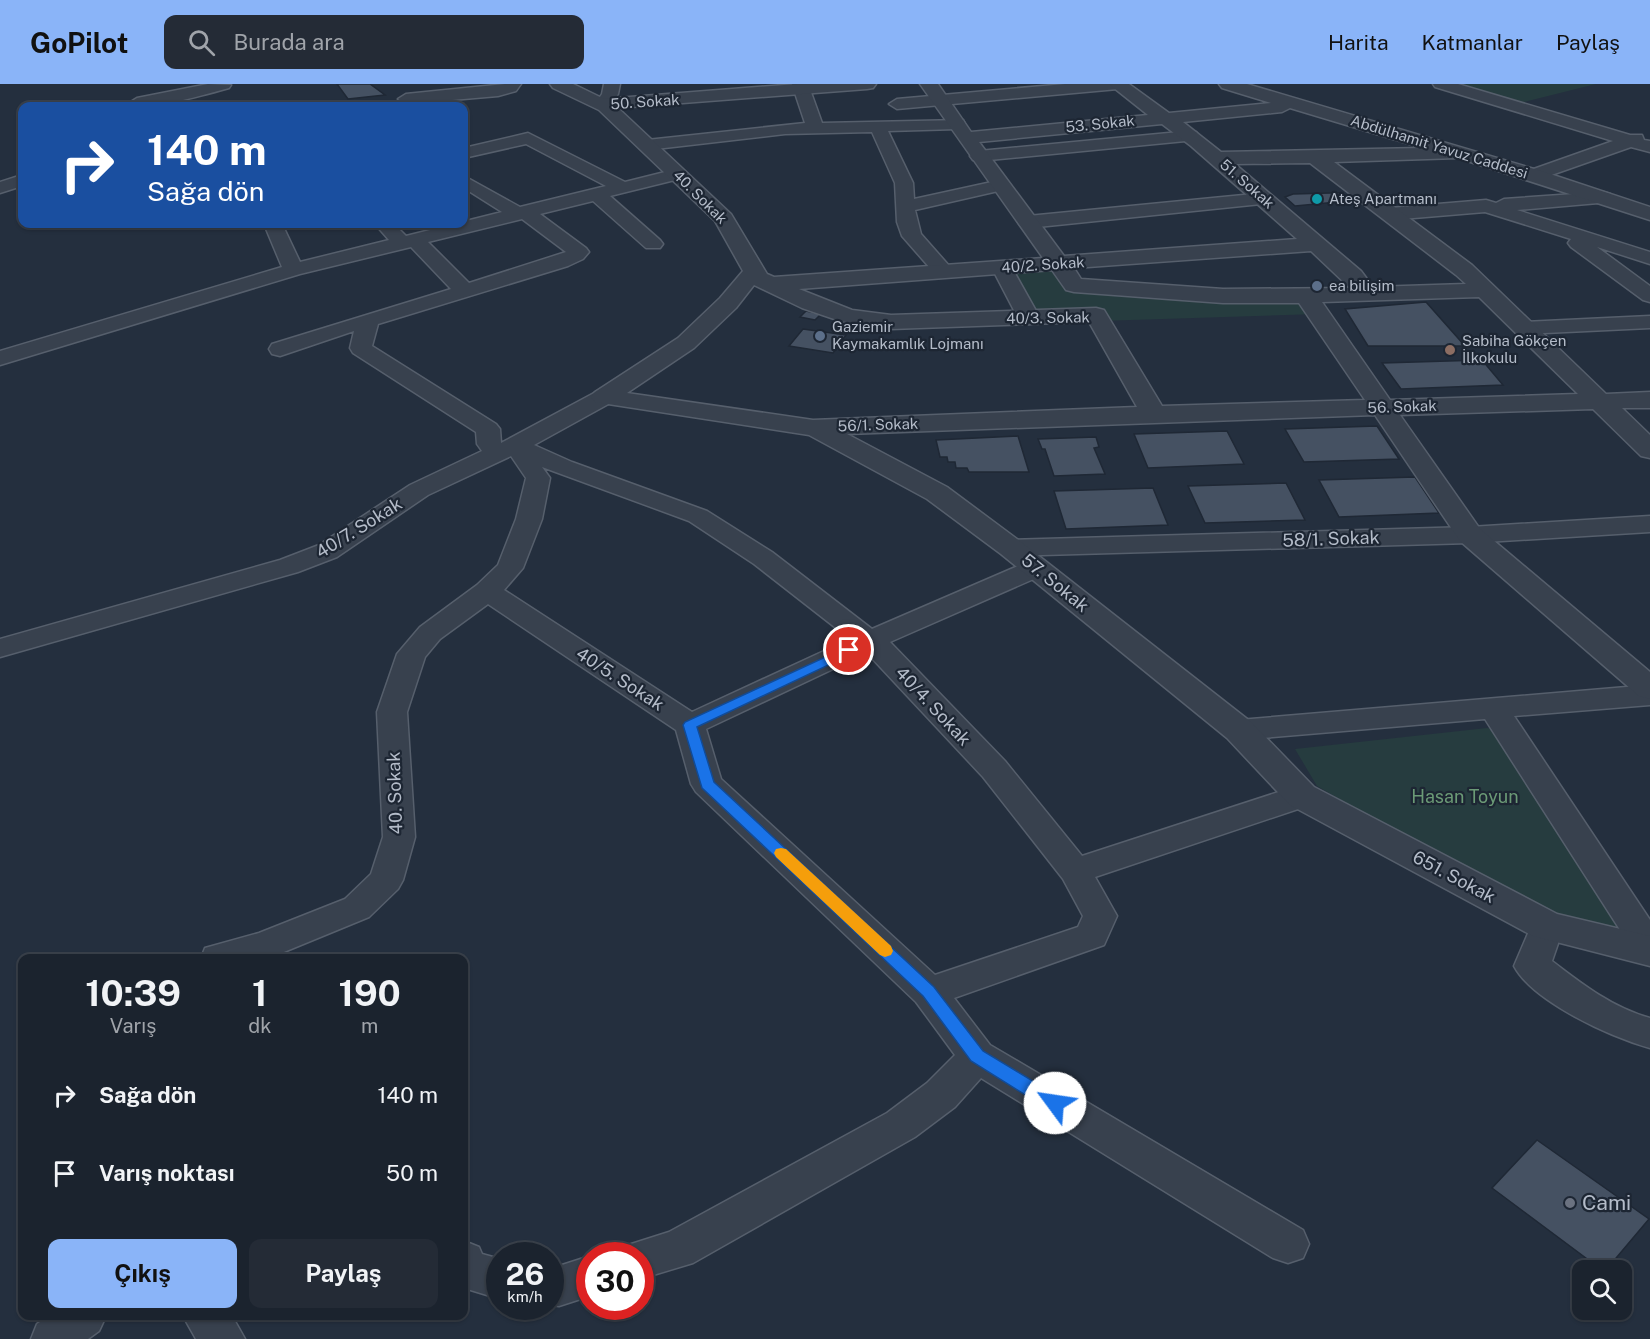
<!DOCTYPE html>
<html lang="tr">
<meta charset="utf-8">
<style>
:root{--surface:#1b232e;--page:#242b36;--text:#f1f3f6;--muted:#a0a4aa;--line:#39404a;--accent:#8ab4f8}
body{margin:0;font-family:"Public Sans",sans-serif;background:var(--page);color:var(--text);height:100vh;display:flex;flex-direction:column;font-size:22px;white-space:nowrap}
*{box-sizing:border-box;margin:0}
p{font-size:20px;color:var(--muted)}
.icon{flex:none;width:33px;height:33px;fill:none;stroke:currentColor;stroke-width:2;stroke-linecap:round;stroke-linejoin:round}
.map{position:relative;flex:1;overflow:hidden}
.side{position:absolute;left:18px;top:870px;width:450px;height:366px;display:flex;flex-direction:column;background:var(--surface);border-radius:12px;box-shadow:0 2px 4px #0004,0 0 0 2px var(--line)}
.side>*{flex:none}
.hud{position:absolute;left:18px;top:18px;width:450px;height:126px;border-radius:12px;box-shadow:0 2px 4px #0004,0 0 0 2px var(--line);background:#1a4fa0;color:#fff;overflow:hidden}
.fabs{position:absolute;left:1572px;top:1176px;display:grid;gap:12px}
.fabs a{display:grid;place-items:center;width:60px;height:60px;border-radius:12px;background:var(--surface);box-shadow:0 2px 4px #0004,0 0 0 2px var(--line);font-size:30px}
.speed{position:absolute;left:486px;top:1158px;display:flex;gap:12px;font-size:30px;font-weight:700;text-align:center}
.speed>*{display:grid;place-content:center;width:78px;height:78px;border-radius:50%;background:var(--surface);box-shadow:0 2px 4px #0004,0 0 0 2px var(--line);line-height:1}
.speed small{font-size:15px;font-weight:400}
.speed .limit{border:9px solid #d22;background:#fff;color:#111}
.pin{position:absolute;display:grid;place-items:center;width:51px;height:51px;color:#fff;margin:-26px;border:3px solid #fff;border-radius:50%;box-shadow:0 2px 6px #0007}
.me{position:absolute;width:66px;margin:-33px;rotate:301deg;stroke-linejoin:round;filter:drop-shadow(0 0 4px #0008)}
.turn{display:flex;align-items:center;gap:21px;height:126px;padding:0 30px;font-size:27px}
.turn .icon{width:78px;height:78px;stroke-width:2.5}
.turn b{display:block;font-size:42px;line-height:51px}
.eta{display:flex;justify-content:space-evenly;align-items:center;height:102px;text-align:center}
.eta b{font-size:36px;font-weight:700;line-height:42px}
.action{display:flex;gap:12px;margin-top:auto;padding:12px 30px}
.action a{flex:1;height:69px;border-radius:12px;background:var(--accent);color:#111;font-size:24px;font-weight:700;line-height:69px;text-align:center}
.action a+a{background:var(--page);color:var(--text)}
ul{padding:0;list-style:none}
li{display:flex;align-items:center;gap:18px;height:78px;padding:0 30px}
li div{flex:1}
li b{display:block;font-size:22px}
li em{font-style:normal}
header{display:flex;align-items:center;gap:36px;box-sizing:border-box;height:84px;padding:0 30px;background:var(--accent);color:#111}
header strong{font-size:28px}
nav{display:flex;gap:33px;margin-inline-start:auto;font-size:21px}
.search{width:420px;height:54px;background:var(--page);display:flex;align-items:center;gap:15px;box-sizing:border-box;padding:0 21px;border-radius:12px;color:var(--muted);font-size:22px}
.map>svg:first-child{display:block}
.green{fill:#263c3f}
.building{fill:#455162;stroke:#1f2835;stroke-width:1.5}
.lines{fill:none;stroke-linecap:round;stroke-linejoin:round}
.minor-casing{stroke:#565f6c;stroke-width:3}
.tertiary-casing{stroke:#565f6c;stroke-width:3}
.minor{fill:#38414e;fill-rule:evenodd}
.tertiary{fill:#38414e;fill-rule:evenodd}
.route{fill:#1a73e8;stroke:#114b97;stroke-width:1.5}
.slow{fill:#f59e0b}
.culture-dot{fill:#0f9aa8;stroke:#1d2633;stroke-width:2}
.service-dot{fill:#5c6f8a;stroke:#1d2633;stroke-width:2}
.education-dot{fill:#8d6e63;stroke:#1d2633;stroke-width:2}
.worship-dot{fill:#6b7280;stroke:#1d2633;stroke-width:2}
.labels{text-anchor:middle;stroke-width:4.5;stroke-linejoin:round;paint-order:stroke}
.far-street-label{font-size:15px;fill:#b4bcc9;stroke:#1d2633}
.far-poi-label{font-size:15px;fill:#b4bcc9;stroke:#1d2633;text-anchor:start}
.street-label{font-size:18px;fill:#b4bcc9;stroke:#1d2633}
.park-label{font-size:18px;fill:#6b9a76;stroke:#1d2633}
.near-poi-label{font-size:21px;fill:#b4bcc9;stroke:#1d2633;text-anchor:start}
</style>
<header>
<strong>GoPilot</strong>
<div class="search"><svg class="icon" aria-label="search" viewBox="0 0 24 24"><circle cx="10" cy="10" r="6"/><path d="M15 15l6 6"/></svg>Burada ara</div>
<nav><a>Harita</a><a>Katmanlar</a><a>Paylaş</a></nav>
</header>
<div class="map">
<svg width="1650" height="1255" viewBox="0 0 1650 1255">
<rect width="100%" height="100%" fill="#242f3e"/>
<path class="green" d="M1454 0H1596L1520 19Z
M1059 180 1074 201 1306 212 1318 230 1100 237 1029 234 1002 184Z
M1487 644 1500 646 1636 865 1458 784 1317 702 1295 665Z"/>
<path class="building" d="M337 0H370L385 11 348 15Z
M1330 109H1340L1348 117 1295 122 1285 113 1293 110Z
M1426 218 1465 262H1368L1345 225Z
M806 227 821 230 815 236 800 233Z
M803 245 846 251 833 269 789 262Z
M1482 276 1503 301 1401 305 1382 279Z
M1377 342 1399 375 1304 378 1285 345Z
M1227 347 1244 380 1148 384 1134 350Z
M1018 352 1029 388H969L967 384H956L955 378H948L947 373H940L936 356Z
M1096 353 1099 363 1094 364 1105 390 1054 392 1045 365H1042L1038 355Z
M1415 393 1439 429 1339 433 1319 396Z
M1286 399 1305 436 1205 439 1188 402Z
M1153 404 1168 441 1066 445 1054 407Z
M1537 1056 1649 1135 1606 1186H1602L1492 1104Z"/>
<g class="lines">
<g class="minor-casing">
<path id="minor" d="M208 0 231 1 229 4C197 13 165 22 131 22L129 19 137 14Z
M505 0H521L516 7 498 12 406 20 398 15 406 10Z
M604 0H620L618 10 609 23 603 25 595 20 602 10Z
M792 0H808L822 39 963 36 965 40 957 45 888 47 913 99 914 115 1001 96 1007 97 1010 101 1007 105 915 126 921 150 951 184 954 188 951 192H937L902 152 897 138 895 99 872 48 785 50 647 66 641 65 638 61 641 57 647 56 805 39Z
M1065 0H1126L1118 5 897 25 889 20 897 15Z
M1433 0H1458L1630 51H1642L1644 56 1650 57V68L1631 63 1540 95H1528L1525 91 1528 87 1613 57 1435 3Z
M1190 47 1196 48 1199 52 1196 56 979 77 973 76 970 72 973 68 979 67Z
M528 49 625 98 677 85 683 86 686 90 683 94 610 112 660 156 663 160 660 164H646L593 117 540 130 586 164 589 168 583 175 568 182 378 240 372 262 496 340 500 345 501 359 596 308 604 306 612 308 615 313 612 318 534 361 572 378 707 427 772 468 872 545 1027 478 1036 476 1045 478 1049 484 1045 490 890 558 1005 677 1082 772 1291 704 1302 701 1313 704 1318 712 1313 720 1095 793 1117 832 1104 861 954 914 990 961 1303 1146 1309 1160 1303 1174 1288 1179 1273 1174 981 994 955 1023 915 1053 693 1179 640 1195V1172H621L625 1162 669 1148 887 1029 927 999 955 971 916 918 696 708 691 700 676 646 488 520 440 555 425 573 407 628 415 753 403 796 398 805 369 833 279 870 264 874H201L205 864 259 849 345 815 371 790 383 753 377 628 397 570 420 543 477 501 498 481 516 435 526 394 511 372 428 411 337 473 298 488 0 573V555L280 476 319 461 410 401 482 367 477 360 476 348 353 269 350 264 354 247 280 272 272 270 269 265 272 260 451 205 411 163 300 190 0 281V267L282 183 264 140H282L300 178 389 156 375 140H394L406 152 502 128 464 104V92L520 123 606 102 526 60 464 74V64ZM522 135 566 168 469 199 428 158ZM542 383 689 437 754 480 850 555 692 628 504 506 523 484 542 435 550 394ZM867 569 983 693 1063 795 1083 832 1078 843 935 891 721 695 706 645Z
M22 91V102L0 109V98Z
M1603 108 1610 110 1612 114 1610 118 1517 126 1650 168V180L1597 163 1650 202V218L1643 216 1571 163 1568 159 1571 155 1485 128 1390 136 1383 134 1381 130 1383 126 1390 124 1486 116 1496 119 1504 115Z
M1264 109 1271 111 1273 115 1271 119 1028 144 1021 142 1018 138 1021 134 1028 132Z
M1002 178 1009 180 1012 184 1040 234 1036 238 1029 240 1022 238 1018 234 992 184 995 180Z
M1650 232V244L1524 250 1516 249 1513 244 1516 239 1524 238Z
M1650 432V448L1470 459 1011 472 1002 470 998 464 1002 458 1011 456 1470 443Z
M1650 601V621L1514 632 1650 836V878L1638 874 1485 635 1239 656 1228 653 1224 646 1228 639 1239 636Z
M1547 829 1559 833 1564 842 1552 877C1582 900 1613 924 1650 934V964C1611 953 1533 918 1514 882L1535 833Z
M464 1157 479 1163 482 1170 500 1175V1215L464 1204Z
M590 1172V1212L559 1222 550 1221V1181L559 1182Z
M49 1232H106L99 1247 88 1255H31L37 1240Z
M183 1232H232L245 1255H196Z"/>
</g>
<g class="tertiary-casing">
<path id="tertiary" d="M550 0H573L604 15 797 0H876L873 4 867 5 618 24 731 130 767 190 774 193 1043 174 920 0H938L971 48 1148 31 1109 0H1129L1169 29 1271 19 1222 4 1219 0H1247L1541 87 1650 123V136L1458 74 1334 78 1472 181 1606 310 1650 308V324H1622L1650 351V374L1641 372 1593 325 1400 331 1480 445 1650 588V615L1639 612 1460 457 1375 331 847 350 947 403 1021 458 1251 638 1314 703 1557 830 1650 852V882L1533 852 1290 721 1227 654 1001 470 927 415 809 351 595 318 591 313 595 308 678 254 720 214 743 187 715 137 599 26 553 4ZM1290 24 1423 64 1221 68 1183 38 1282 28ZM1162 40 1191 62 1297 155 1064 172 979 58ZM1310 79 1456 191 1466 200 1373 203 1361 187 1235 80ZM1311 167 1350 204 1223 205 1081 195 1074 184ZM1052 186 1066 206 1074 208 1223 219H1299L1365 316 1162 322 1104 226 1096 224 891 231 852 226 799 205ZM754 201 802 224 840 237 891 245 1089 238 1137 323 813 336 627 309 694 264 736 224ZM1479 213 1578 310 1390 316 1322 218Z"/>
</g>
<use href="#minor" class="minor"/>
<use href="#tertiary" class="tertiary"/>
</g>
<path class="route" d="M849 562 856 566 854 569 697 643 714 698 934 903 983 967 1061 1014 1063 1019 1061 1025 1055 1027 1048 1025 971 977 923 912 702 704 683 641 685 638Z"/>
<path class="slow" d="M781 764 786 765 891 862 893 867 891 871 885 873 880 871 776 773 774 769 776 765Z"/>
<circle class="culture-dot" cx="1317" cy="115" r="6"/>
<g class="service-dot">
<circle cx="1317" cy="202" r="6"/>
<circle cx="820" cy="252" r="6"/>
</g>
<circle class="education-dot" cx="1450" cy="266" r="6"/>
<circle class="worship-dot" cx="1570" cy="1119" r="6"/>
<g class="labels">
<g class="far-street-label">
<text transform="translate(645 18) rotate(-4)" y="5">50. Sokak</text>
<text transform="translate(1100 40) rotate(-6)" y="5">53. Sokak</text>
<text transform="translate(1439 63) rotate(17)" y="5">Abdülhamit Yavuz Caddesi</text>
<text transform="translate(1247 100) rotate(41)" y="5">51. Sokak</text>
<text transform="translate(700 113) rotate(45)" y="5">40. Sokak</text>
<text transform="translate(1043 181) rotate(-4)" y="5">40/2. Sokak</text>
<text transform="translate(1048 234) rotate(-1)" y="5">40/3. Sokak</text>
<text transform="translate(1402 323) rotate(-2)" y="5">56. Sokak</text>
<text transform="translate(878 341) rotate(-2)" y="5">56/1. Sokak</text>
</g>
<g class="far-poi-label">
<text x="1329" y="120">Ateş Apartmanı</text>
<text x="1329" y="207">ea bilişim</text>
<text x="832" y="248">Gaziemir<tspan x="832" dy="17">Kaymakamlık Lojmanı</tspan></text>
<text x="1462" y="262">Sabiha Gökçen<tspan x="1462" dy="17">İlkokulu</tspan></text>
</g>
<g class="street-label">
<text transform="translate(359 444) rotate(-32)" y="6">40/7. Sokak</text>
<text transform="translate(1331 455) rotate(-2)" y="6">58/1. Sokak</text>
<text transform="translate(1055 499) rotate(39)" y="6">57. Sokak</text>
<text transform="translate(620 595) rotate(33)" y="6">40/5. Sokak</text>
<text transform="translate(933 622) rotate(47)" y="6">40/4. Sokak</text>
<text transform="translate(395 709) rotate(-92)" y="6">40. Sokak</text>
<text transform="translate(1454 793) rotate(28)" y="6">651. Sokak</text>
</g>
<g class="park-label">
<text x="1465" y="719">Hasan Toyun</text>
</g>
<g class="near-poi-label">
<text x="1582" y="1126">Cami</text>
</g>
</g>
</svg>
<div class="fabs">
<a><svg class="icon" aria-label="search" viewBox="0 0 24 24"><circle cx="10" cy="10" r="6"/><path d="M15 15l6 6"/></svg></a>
</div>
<div class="speed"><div>26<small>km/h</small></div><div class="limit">30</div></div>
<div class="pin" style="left:849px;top:566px;background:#d93025"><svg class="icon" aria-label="arrive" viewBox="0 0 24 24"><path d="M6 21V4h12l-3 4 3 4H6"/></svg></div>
<svg class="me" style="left:1055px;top:1019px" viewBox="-20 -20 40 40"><circle r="19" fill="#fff"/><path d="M0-13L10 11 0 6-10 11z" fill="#1a73e8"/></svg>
<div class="hud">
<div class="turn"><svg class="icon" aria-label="right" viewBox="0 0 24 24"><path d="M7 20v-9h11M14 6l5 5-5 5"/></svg><div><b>140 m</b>Sağa dön</div></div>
</div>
<section class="side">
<div class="eta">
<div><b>10:39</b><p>Varış</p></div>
<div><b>1</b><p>dk</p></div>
<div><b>190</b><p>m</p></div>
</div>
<ul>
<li><svg class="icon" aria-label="right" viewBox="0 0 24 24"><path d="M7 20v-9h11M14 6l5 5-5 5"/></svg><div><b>Sağa dön</b></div><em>140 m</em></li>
<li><svg class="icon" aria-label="arrive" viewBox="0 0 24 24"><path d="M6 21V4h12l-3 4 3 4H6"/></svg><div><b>Varış noktası</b></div><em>50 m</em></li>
</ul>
<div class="action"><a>Çıkış</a><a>Paylaş</a></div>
</section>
</div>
